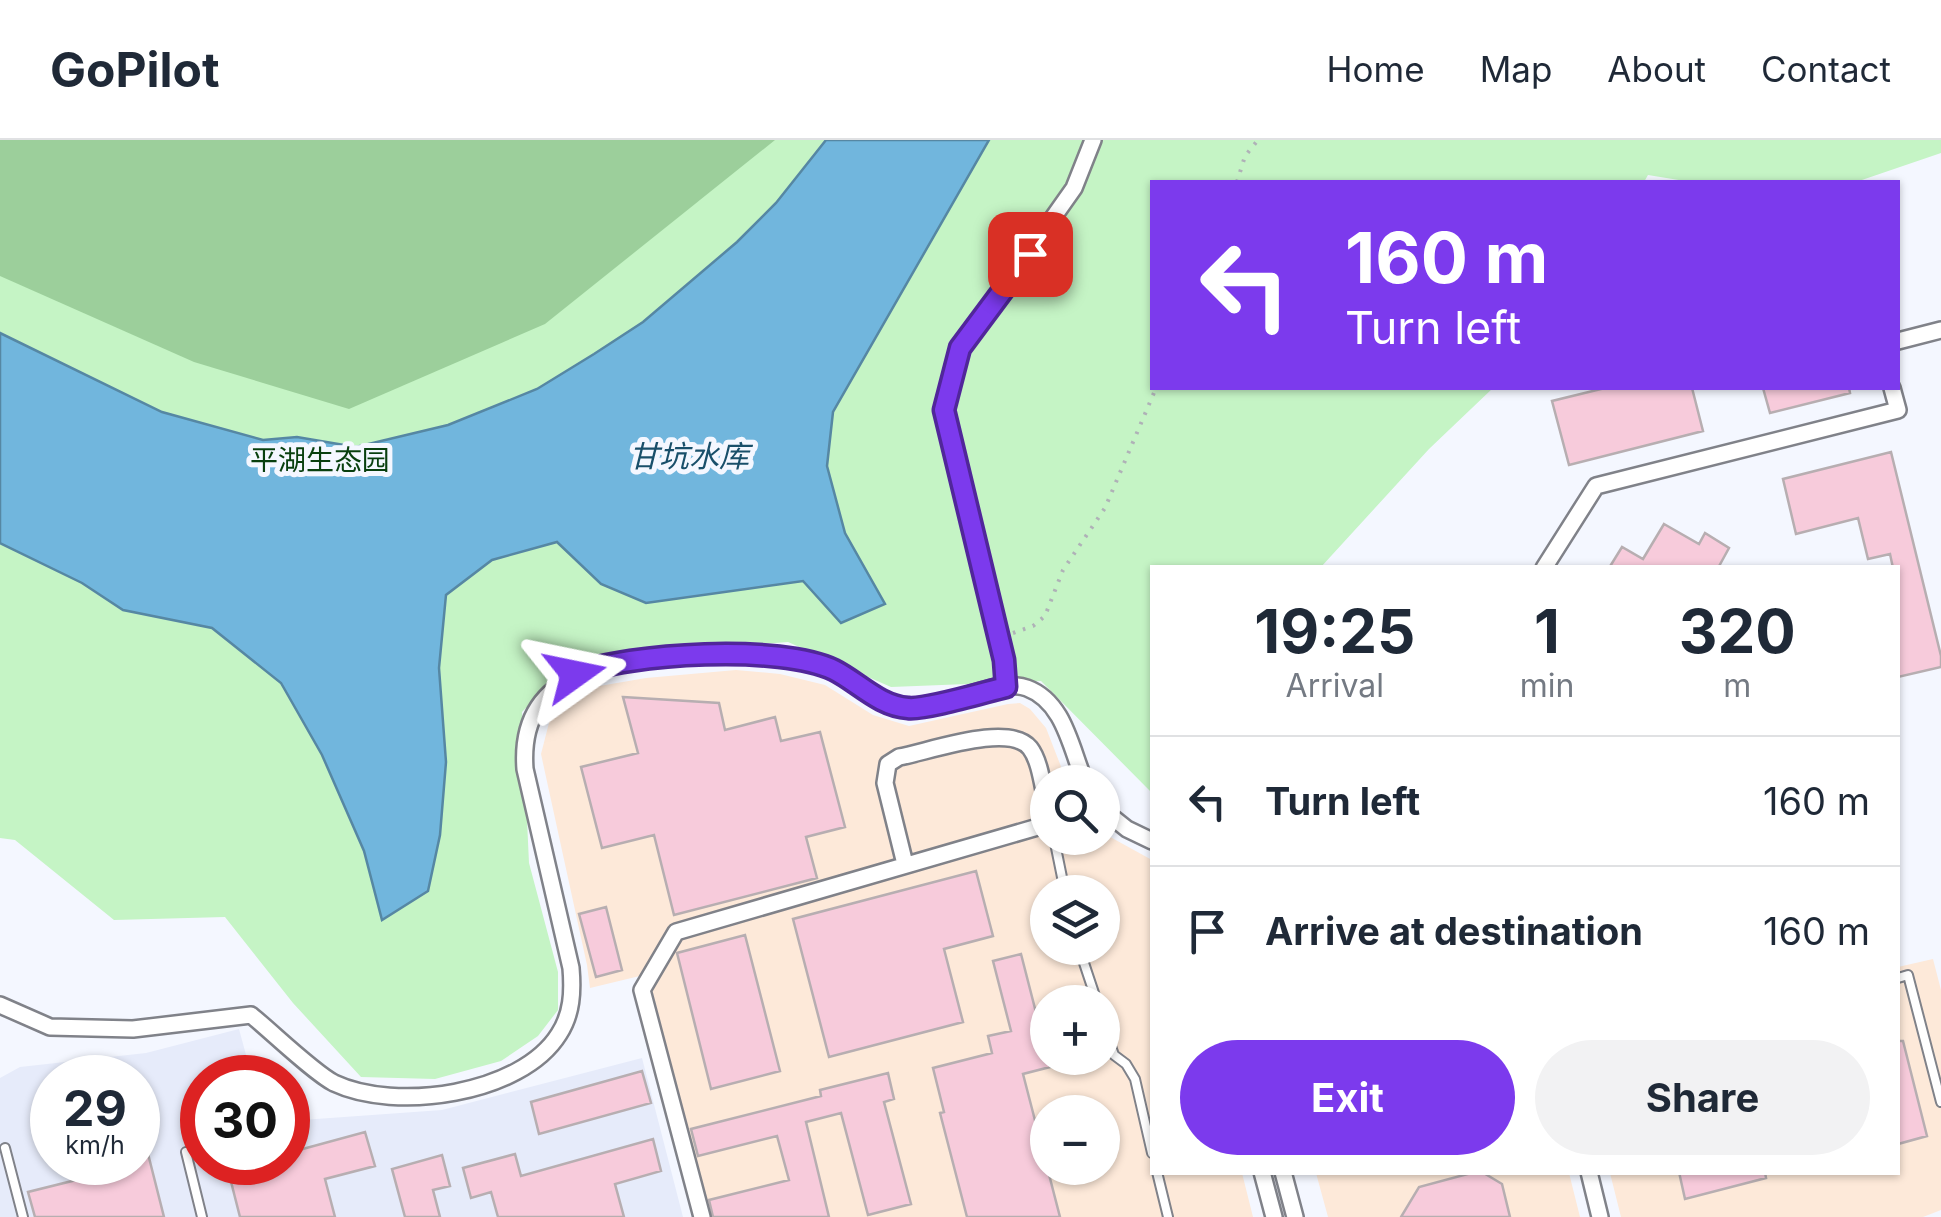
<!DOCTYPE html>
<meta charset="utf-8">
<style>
:root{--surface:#fff;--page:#f2f2f3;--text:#1f2937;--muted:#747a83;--line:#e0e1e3;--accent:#7c3aed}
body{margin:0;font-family:Inter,"Noto Sans SC",sans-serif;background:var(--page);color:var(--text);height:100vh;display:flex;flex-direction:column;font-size:38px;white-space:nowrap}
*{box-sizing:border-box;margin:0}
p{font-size:32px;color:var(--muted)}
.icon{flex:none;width:55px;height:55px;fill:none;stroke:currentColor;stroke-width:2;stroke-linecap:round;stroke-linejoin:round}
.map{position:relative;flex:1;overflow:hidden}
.drawer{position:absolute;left:1150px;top:425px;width:750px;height:610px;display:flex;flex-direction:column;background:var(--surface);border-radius:0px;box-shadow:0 2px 8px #0004}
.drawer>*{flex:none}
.top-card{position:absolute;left:1150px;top:40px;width:750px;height:210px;border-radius:0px;box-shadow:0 2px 8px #0004;background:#7c3aed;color:#fff;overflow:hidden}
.tools{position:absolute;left:1030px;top:625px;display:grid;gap:20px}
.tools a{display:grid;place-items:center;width:90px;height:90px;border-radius:50%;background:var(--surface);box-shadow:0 2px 8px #0004;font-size:50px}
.speed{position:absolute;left:30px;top:915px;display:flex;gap:20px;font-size:50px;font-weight:700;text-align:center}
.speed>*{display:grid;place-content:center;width:130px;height:130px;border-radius:50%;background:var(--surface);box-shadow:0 2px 8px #0004;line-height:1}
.speed small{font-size:25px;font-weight:400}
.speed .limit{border:15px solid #d22;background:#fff;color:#111}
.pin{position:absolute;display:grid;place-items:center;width:85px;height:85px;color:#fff;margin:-42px;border-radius:20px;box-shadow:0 5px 15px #0006}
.me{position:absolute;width:110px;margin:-55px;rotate:78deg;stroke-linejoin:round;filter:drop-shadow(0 0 8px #0008)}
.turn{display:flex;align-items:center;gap:35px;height:210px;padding:0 30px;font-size:45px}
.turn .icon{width:130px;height:130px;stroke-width:2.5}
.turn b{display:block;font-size:70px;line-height:85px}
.eta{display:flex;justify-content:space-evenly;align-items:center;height:170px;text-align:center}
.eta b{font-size:60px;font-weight:700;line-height:70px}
.button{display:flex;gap:20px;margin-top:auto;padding:20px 30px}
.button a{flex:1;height:115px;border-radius:60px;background:var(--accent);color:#fff;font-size:40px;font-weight:700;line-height:115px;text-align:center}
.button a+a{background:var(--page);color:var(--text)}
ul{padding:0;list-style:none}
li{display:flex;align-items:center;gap:30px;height:130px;padding:0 30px;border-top:2px solid var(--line)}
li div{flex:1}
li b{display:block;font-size:38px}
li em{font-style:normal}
header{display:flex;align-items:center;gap:60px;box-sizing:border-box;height:140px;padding:0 50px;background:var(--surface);border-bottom:2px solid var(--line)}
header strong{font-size:48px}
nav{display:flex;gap:55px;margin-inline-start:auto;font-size:35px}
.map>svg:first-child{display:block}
.commercial{fill:#fde9d9;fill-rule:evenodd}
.built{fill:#e6ebfa;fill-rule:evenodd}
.green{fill:#c5f4c5}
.forest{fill:#9ccf9b}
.water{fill:#71b6dd;stroke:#5687a3;stroke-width:2.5}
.building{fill:#f7cbdb;stroke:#b7aeb1;stroke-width:2.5}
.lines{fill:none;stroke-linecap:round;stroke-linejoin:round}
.service-casing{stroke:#808289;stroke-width:12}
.minor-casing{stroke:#808289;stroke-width:20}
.path{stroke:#afb1b7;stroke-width:4;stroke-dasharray:2.5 8;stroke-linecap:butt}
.service{stroke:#fff;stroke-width:8}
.minor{stroke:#fff;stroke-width:15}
.route-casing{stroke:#51269a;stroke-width:25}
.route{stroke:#7c3aed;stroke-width:18}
.labels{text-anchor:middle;stroke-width:10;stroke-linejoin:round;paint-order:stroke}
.park-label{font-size:28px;fill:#083f0e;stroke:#f4f7ff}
.water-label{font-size:30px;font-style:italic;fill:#194f6a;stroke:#f4f7ff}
</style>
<header>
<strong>GoPilot</strong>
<nav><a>Home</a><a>Map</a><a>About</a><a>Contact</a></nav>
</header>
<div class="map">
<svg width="1941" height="1077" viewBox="0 0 1941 1077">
<rect width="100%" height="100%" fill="#f4f7ff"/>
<path class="commercial" d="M736 530 780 534 825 545 873 575 909 586 1008 564 1020 563 1030 569 1046 588 1067 642H1048V698H1102L1103 693 1152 720V1032L1242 1033 1253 1077H710L648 834 590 848 587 825 541 614 550 579 564 562 582 549 646 538ZM1048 752H1102V808H1048ZM1048 862H1102V918H1048ZM1048 972H1102V1028H1048Z
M1933 819 1941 850V1070L1923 1077H1621L1610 1033 1898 1032V827Z
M1316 1033H1569L1580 1077H1328Z"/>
<path class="built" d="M239 889 252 937 202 938V1022H288V981L442 970 642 918 683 1077H0V938L20 927 146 913ZM52 938H138V1022H52Z"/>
<path class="green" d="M0 0H1941V13L1856 42H1691L1648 35 1644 42H1152V248H1493L1429 309 1321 427 1152 428V653L1041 541 891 547 788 502 574 519 522 572 529 723 558 832V870L538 896 501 921 435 939 361 937 293 863 225 777 114 780 15 700 0 698Z"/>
<path class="forest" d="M0 0H775L545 184 349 269 194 222 0 136Z"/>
<path class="water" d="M826 0H989L833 272 827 326 845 393 885 464 841 483 803 441 646 463 601 444 557 402 492 420 446 455 439 528 446 622 440 695 428 751 382 780 364 711 322 615 281 543 212 488 123 470 82 443 0 403V193L162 272 263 300 297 297 356 307 448 285 537 249 594 214 643 182 737 102 776 63Z"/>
<path class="building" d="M1605 248H1692L1703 291 1569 325 1552 261Z
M1763 248H1849L1850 253 1770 273Z
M1891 312 1941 516V527L1898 537V428H1893L1890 414 1868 419 1858 378 1796 394 1783 339Z
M1664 384 1699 404 1705 393 1729 408 1718 428H1609L1622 407 1643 419Z
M623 557 719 563 725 590 775 577 781 601 820 592 845 687 806 697 817 738 674 775 654 695 602 708 581 627 638 613Z
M976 731 993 796 944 809 963 882 829 917 793 779Z
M606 767 622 830 596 837 579 774Z
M745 795 780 931 711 949 677 813Z
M1021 814 1050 927 1023 934 1060 1077H967L940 973 944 972 933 928 992 913 988 896 1011 891 993 821Z
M1898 901H1903L1927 996 1898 1004Z
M642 931 651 963 539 994 531 962Z
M888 933 894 959 884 962 911 1064 868 1075 841 973 806 982 829 1077H713L709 1060 789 1040 777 996 698 1016 691 989 821 956 820 950Z
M365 992 375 1026 325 1039 335 1077H240L226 1022H288V1013Z
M143 994 164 1077H35L28 1052 80 1039 75 1022H138V995Z
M653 999 661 1031 615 1044 624 1077H498L491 1052 471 1058 463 1028 515 1014 521 1036Z
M442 1015 450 1046 433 1050 440 1077H405L392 1029Z
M1475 1032H1482L1502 1044 1510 1077H1401L1419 1047Z
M1679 1032H1765L1766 1038 1685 1059Z"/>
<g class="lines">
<g class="service-casing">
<path id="service" d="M1054 698 1065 752
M1079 808 1097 862
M1898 838 1908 835 1941 962
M1102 880 1114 915 1126 924 1135 939 1152 1013
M5 1008 23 1077
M186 1012 202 1077
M1157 1032 1168 1077"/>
</g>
<g class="minor-casing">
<path id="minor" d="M1898 201 1941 190
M1544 428 1596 346 1898 270 1892 248
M1006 547 999 496 944 270 961 208 1074 48 1093 0
M1102 669 1127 689 1152 701
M905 724 885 643 888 624 899 617C928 612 1009 582 1030 608 1041 622 1043 651 1048 669
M0 865 50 887 133 889 251 875C272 892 313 932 334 943 395 972 521 955 559 894 572 874 573 852 571 828L525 629C516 509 653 520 736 513 767 514 805 516 833 530 859 542 878 564 908 568 941 572 995 536 1027 548 1065 562 1071 610 1085 642
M1262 1032 1274 1077
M1283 1032 1295 1077
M1589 1032 1600 1077
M702 1077 642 850 676 792 1048 684"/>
</g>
<path class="path" d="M1237 42 1245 16 1258 0
M1013 493 1033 486 1045 476 1063 430 1105 368 1156 248"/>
<use href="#service" class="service"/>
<use href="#minor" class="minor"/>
</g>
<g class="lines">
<g class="route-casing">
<path id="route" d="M575 534C629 513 781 504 834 530 858 542 879 566 908 568 926 570 985 552 1006 547L1004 520 944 270 960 208 1030 114"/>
</g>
<use href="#route" class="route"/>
</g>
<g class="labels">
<g class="park-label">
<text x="320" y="330">平湖生态园</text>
</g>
<g class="water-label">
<text x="689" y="327">甘坑水库</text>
</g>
</g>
</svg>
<div class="tools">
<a><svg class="icon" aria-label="search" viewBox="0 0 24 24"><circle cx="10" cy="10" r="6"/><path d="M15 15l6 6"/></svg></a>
<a><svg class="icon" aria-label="layers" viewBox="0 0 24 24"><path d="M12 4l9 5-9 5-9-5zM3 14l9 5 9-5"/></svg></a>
<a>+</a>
<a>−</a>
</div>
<div class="speed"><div>29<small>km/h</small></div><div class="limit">30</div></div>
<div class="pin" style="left:1030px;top:114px;background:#d93025"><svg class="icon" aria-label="arrive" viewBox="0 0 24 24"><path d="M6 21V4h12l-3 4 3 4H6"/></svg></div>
<svg class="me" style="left:575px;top:534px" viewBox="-20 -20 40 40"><path d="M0-17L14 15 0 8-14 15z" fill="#7c3aed" stroke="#fff" stroke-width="4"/></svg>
<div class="top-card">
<div class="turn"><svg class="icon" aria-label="left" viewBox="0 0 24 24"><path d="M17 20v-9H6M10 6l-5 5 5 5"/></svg><div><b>160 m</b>Turn left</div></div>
</div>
<section class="drawer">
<div class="eta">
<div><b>19:25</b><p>Arrival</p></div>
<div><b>1</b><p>min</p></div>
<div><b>320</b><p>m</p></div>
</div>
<ul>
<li><svg class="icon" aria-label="left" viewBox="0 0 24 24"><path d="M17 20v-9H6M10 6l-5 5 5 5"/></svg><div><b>Turn left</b></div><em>160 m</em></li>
<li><svg class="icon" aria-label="arrive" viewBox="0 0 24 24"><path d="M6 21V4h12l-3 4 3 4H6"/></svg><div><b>Arrive at destination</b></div><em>160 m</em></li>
</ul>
<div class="button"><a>Exit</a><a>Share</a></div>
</section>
</div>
